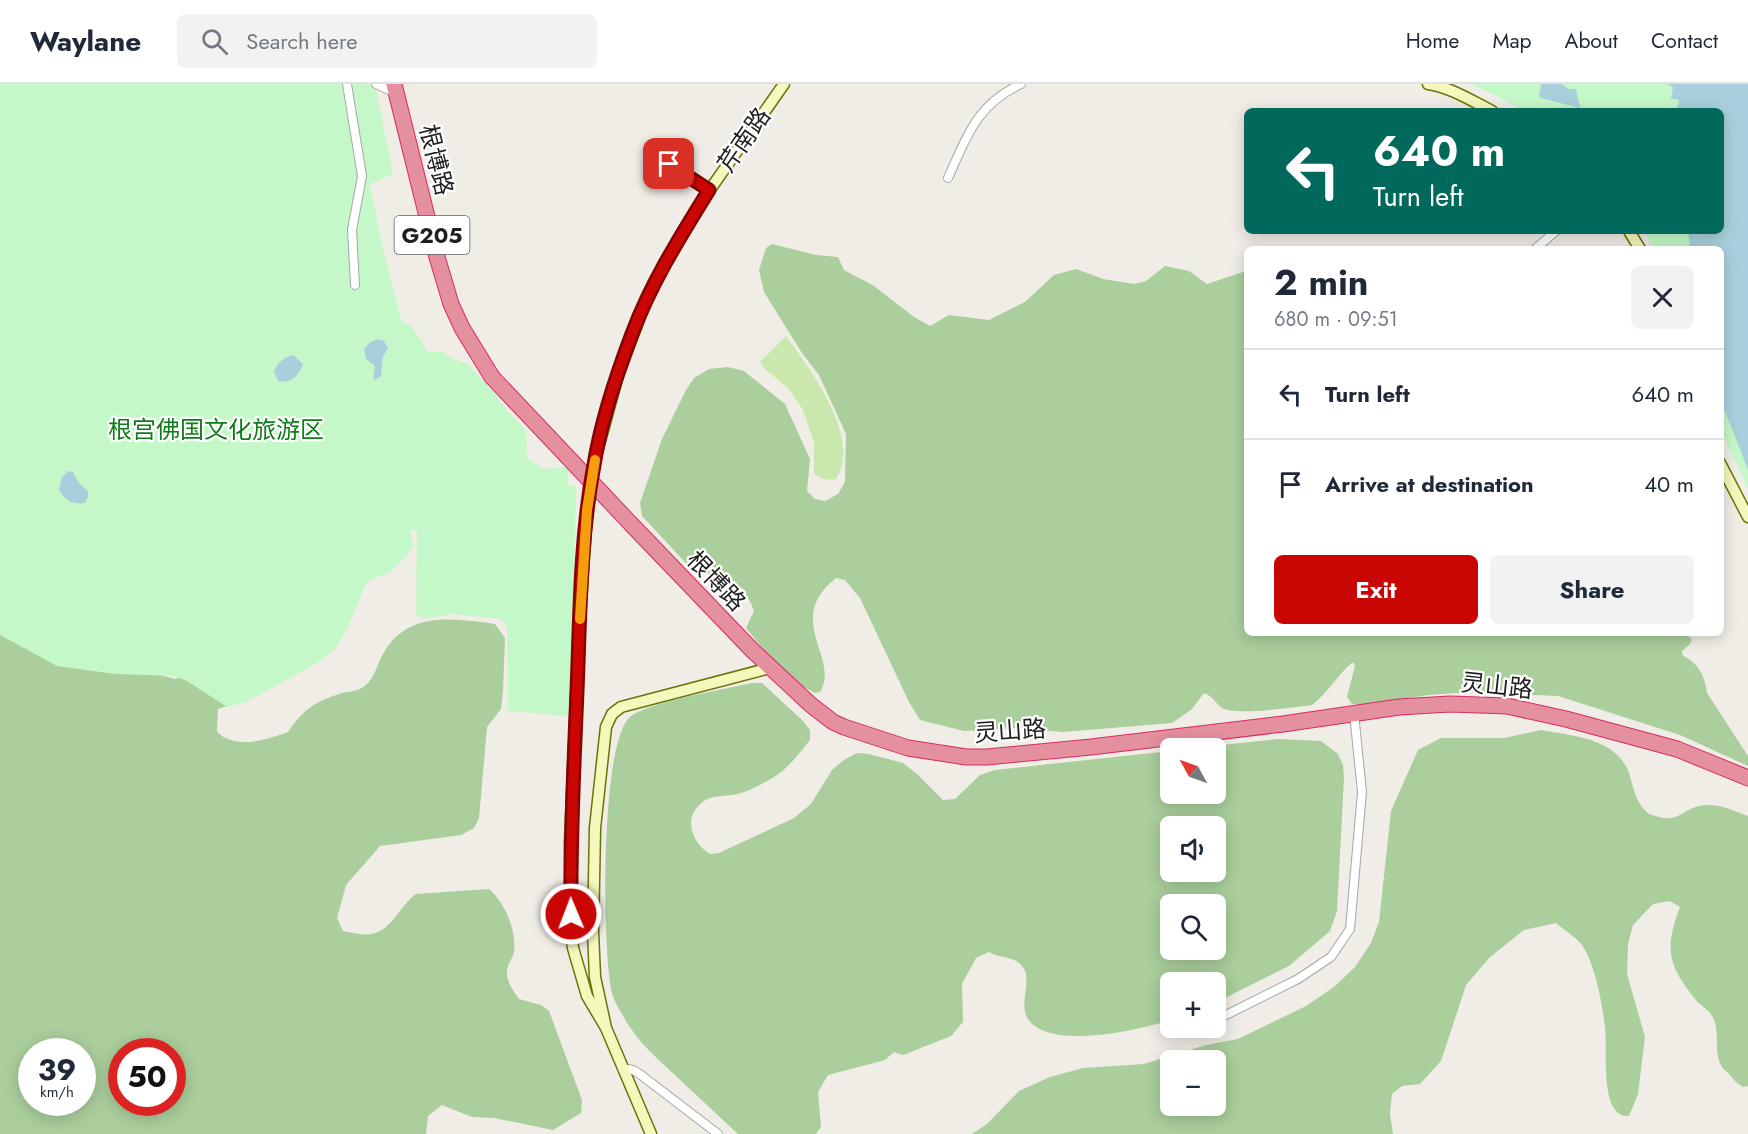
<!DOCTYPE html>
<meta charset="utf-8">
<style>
:root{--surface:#fff;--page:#f2f2f3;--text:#1f2937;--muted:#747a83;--line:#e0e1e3;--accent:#ca0605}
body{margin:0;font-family:Jost,"Noto Sans SC",sans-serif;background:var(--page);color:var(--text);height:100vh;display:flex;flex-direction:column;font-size:22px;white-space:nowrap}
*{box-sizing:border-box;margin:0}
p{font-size:20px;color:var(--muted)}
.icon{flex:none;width:33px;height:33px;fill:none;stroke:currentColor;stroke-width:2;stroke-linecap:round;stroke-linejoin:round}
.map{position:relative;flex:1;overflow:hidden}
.drawer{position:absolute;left:1244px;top:162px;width:480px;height:390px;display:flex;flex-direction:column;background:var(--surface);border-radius:9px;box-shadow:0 3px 15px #0003}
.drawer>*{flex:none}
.top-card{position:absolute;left:1244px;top:24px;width:480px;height:126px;border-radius:9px;box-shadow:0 3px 15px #0003;background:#00695c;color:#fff;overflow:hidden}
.needle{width:39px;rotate:310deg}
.tools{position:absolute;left:1160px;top:654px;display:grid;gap:12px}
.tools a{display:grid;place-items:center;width:66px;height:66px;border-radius:9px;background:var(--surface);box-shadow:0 3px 15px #0003;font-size:30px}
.speed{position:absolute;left:18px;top:954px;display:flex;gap:12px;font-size:30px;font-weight:700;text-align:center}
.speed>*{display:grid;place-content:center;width:78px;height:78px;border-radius:50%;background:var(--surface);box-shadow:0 3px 15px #0003;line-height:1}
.speed small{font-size:15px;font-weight:400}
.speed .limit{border:9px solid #d22;background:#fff;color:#111}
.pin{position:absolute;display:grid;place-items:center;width:51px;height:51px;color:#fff;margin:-26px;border-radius:12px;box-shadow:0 3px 9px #0006}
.me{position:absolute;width:66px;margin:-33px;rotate:359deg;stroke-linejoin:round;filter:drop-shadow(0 0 4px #0008)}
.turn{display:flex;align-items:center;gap:21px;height:126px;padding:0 30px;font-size:27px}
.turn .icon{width:78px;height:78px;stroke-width:2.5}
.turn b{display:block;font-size:42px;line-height:51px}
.round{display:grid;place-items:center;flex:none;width:63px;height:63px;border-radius:9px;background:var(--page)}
.headline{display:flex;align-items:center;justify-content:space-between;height:102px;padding:0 30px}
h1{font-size:36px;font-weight:700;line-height:45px}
.button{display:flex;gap:12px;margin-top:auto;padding:12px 30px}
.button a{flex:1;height:69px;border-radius:9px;background:var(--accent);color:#fff;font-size:24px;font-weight:700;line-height:69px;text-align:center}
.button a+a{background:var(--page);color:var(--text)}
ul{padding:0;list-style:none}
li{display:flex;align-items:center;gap:18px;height:90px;padding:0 30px;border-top:2px solid var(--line)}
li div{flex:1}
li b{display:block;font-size:22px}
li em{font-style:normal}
header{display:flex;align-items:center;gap:36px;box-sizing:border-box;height:84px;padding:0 30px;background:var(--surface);border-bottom:2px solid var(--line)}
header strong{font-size:28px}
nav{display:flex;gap:33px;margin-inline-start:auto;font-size:21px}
.search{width:420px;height:54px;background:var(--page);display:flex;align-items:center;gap:15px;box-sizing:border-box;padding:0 21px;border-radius:9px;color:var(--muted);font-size:22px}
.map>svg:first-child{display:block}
.grass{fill:#cae8ad}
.forest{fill:#aace9c;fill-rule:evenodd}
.park{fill:#c5f8c9}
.water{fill:#a8d0dc}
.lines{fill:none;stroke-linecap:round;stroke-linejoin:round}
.street-casing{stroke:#a6a6a6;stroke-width:10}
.secondary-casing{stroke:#697508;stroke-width:13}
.highway-casing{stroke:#d72a64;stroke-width:17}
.street{stroke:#fff;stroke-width:8}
.secondary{stroke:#f5f8bc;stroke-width:10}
.highway{stroke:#e5909f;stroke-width:15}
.highway-bridge-casing{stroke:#d72a64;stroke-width:17;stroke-linecap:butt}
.highway-bridge{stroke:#e5909f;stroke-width:15}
.route-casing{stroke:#830403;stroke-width:15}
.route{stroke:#ca0605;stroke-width:10}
.slow{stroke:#f59e0b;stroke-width:10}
.labels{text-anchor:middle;stroke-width:4.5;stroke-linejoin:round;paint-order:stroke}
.shield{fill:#fff;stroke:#626262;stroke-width:1.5}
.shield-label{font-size:22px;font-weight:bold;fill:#1f1f1f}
.street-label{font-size:24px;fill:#1f1f1f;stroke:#fff}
.park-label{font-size:24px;fill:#0e7c18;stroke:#fff}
</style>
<header>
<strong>Waylane</strong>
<div class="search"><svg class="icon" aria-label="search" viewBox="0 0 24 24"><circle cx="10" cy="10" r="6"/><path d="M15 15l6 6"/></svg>Search here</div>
<nav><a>Home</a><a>Map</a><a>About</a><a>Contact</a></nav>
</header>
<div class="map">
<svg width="1748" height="1050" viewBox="0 0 1748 1050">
<rect width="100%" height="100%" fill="#f0ede6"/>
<path class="grass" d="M786 252C809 284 863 354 836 395 827 397 822 395 814 389V358L803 326 788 304 765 285 760 278Z"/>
<path class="forest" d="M772 160 816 171 838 173 844 186 874 202 914 233 930 242 949 231 989 236 1025 218 1054 191 1076 185 1103 195 1134 200 1146 197 1165 182 1189 187 1207 200 1246 187V549H1666L1688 552 1692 555 1690 560 1682 567 1683 572C1699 579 1705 593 1707 609L1748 672V682L1680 651 1558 612 1470 608 1429 611 1362 621 1352 620 1347 613 1355 582 1353 578C1337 591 1328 609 1312 621 1295 623 1235 632 1222 624 1215 619 1213 612 1204 609L1192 625 1172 639 1063 648 1020 644 964 647 920 636 909 618 860 514 845 496 836 494C783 536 841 575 820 608L815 609 802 602 763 565 746 544 754 527C745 500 725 486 697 491L642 432 640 419 662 355 686 306 694 294 709 285 728 283 744 287 785 320 810 375 807 407 815 415 825 417 838 410 845 398 846 350 819 291 802 269 764 208 759 186 766 164Z
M0 438 122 581 175 595 186 591 371 492 243 617 218 625 217 648C236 666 266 656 288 648 305 624 314 618 342 609 348 607 354 608 360 605 374 597 375 586 382 572 405 527 453 534 495 540L505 554 503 607 501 625 487 643 479 734 474 744 461 751 380 762 346 801 337 834 343 847C351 848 362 852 371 850 391 848 401 820 416 810L489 805C505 819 517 847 514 868 513 874 508 879 507 886 506 897 513 907 519 915L541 921 549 927 582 1016 581 1029 553 1046 494 1034 472 1033 442 1021 428 1032 426 1050H0ZM32 968H82V1018H32ZM122 968H172V1018H122Z
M752 599H762L803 637 810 646V656C800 668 788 685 774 693 764 699 752 705 741 709 729 713 715 710 704 717 682 732 691 758 710 770L719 769 794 734 811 720 832 686 844 676 857 669 869 670 903 679 917 690 943 716 955 715 980 691 995 686 1170 667V710H1215V664H1192L1278 655 1321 657 1338 670 1343 681 1344 694 1337 827 1330 847 1289 882 1215 919V898H1170V936C1140 946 1049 967 1028 935 1017 918 1036 892 1019 879 1010 872 999 874 989 868L976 874 962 900 963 938 951 952 903 971 894 968 885 976 828 991 818 1008 821 1043 816 1050H738C718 1031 698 1013 678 994 658 975 635 956 622 930 618 924 614 916 612 909 602 869 600 658 630 633 648 618 726 605 752 599ZM1215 742V788H1170V742ZM1170 820H1215V866H1170Z
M1541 646C1573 652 1619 654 1630 692 1633 704 1637 721 1648 729 1648 730 1655 732 1656 732 1679 739 1680 727 1699 722 1716 718 1732 726 1748 732V1002L1743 1003C1736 999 1735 997 1730 991 1727 987 1723 986 1721 981 1713 966 1721 946 1712 932 1709 926 1701 922 1696 916 1668 882 1664 865 1680 823L1670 817 1653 820 1633 841 1628 860 1627 890 1645 953 1638 1010 1629 1032C1598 1035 1608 961 1605 943 1602 919 1596 885 1584 864 1578 854 1564 846 1556 839L1524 846 1490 873 1466 901 1441 977 1420 1000 1402 1002 1392 1010 1390 1030 1393 1050H972L987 1040 1019 1007 1050 993 1083 984 1144 980 1206 961 1238 955 1306 922 1334 903 1355 883 1371 859 1379 838 1391 727 1418 666 1441 654H1504ZM1215 976V1022H1170V976Z"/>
<path class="park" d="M0 0H375L393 90 370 100 382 160 402 239 411 241 428 268 441 267 454 275 469 281 496 311 507 327 526 346 527 375 545 385 568 383 567 401 576 402 573 539 568 632 508 627 507 544 501 535 452 530 423 535 416 530 417 447 410 445 413 461 407 471 389 489 371 495 366 500 347 545 335 565 317 579 267 607 246 618 227 623 187 597 174 592 115 590 57 582 0 551Z
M1471 0H1748V405L1721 346 1720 165H1654L1644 147H1720V27H1523L1505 16Z"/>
<path class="water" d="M1541 0H1562L1569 5H1576L1580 24 1541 14 1539 11Z
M1667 0H1748V386L1721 317 1720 165H1690L1688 147H1720V27H1677L1679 16 1671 14 1673 3Z
M378 255 384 257 388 265 383 272 381 292 373 297 375 282 366 275 364 265 370 258Z
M293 271 303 280C299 292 291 300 278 297L274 287C277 279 285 272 293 271Z
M68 387 73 388 79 399 88 407V413L85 419C72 421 65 416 59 406L62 393Z"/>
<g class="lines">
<g class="street-casing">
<path id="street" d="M347 0 362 92 352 146 355 201
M376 0 396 9
M669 80 709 107
M948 94C967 52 977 20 1021 0
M1535 165 1556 147
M1220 934 1298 895 1331 873 1350 845 1362 708 1354 629
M622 984 633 986 641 991 718 1050"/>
</g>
<g class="secondary-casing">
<path id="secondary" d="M1428 0C1450 3 1472 17 1492 27
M1629 147 1640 165
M1720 379 1748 433
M606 944 587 912 573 864 571 848 570 759 579 548 587 426 594 379 618 291 648 211 664 180 709 107 784 0
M651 1050 606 944 595 893 593 848 595 744 606 643 612 630 621 623 770 584"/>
</g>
<g class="highway-casing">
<path id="highway" d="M394 0 437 173 451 220 462 244 492 293
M631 440 753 567 811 621 833 638 844 643 908 664 966 673H987L1091 663 1283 640 1399 623 1450 620 1507 622 1566 635 1677 665 1748 694"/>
</g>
<use href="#street" class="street"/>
<use href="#secondary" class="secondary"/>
<use href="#highway" class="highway"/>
<g class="highway-bridge-casing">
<path id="highway-bridge" d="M492 293 631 440"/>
</g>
<use href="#highway-bridge" class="highway-bridge"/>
</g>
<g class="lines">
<g class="route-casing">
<path id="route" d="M571 830C570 755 574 681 577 607 580 532 580 455 594 381 601 337 616 292 632 250 651 199 680 153 709 106L669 80"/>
</g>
<use href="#route" class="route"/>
<path class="slow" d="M580 535 587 426 595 376"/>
</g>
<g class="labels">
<rect class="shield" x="394.5" y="132" width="75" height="38" rx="4.5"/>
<g class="shield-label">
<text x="432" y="159">G205</text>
</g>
<g class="street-label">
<text transform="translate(744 56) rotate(-55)" y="8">芹南路</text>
<text transform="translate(436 76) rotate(76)" y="8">根博路</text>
<text transform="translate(716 497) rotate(46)" y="8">根博路</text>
<text transform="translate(1497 602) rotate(6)" y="8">灵山路</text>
<text transform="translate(1010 647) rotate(-4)" y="8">灵山路</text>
</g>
<g class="park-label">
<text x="216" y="354">根宫佛国文化旅游区</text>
</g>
</g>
</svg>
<div class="tools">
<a><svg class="needle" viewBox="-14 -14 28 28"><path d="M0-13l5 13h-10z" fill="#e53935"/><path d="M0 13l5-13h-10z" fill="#747a83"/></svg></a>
<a><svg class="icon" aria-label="sound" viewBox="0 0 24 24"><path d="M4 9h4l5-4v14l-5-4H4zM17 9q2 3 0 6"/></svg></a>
<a><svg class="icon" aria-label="search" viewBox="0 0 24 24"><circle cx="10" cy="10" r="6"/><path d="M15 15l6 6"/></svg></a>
<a>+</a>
<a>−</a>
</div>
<div class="speed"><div>39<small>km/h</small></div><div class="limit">50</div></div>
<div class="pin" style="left:669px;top:80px;background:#d93025"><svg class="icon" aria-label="arrive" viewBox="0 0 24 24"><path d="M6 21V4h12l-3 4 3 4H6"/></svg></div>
<svg class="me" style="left:571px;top:830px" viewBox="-20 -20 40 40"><circle r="17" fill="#ca0605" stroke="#fff" stroke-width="3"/><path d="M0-11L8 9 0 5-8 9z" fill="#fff"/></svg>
<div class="top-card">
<div class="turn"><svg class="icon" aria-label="left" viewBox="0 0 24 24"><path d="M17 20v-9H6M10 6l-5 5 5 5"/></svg><div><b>640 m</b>Turn left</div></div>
</div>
<section class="drawer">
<div class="headline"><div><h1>2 min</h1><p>680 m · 09:51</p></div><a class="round"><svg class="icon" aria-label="close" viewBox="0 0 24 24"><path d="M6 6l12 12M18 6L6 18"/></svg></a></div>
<ul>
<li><svg class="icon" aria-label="left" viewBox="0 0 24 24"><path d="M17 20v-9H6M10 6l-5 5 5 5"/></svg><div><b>Turn left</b></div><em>640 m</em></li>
<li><svg class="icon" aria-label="arrive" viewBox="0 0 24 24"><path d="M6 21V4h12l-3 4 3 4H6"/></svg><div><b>Arrive at destination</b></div><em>40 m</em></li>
</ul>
<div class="button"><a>Exit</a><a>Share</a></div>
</section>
</div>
